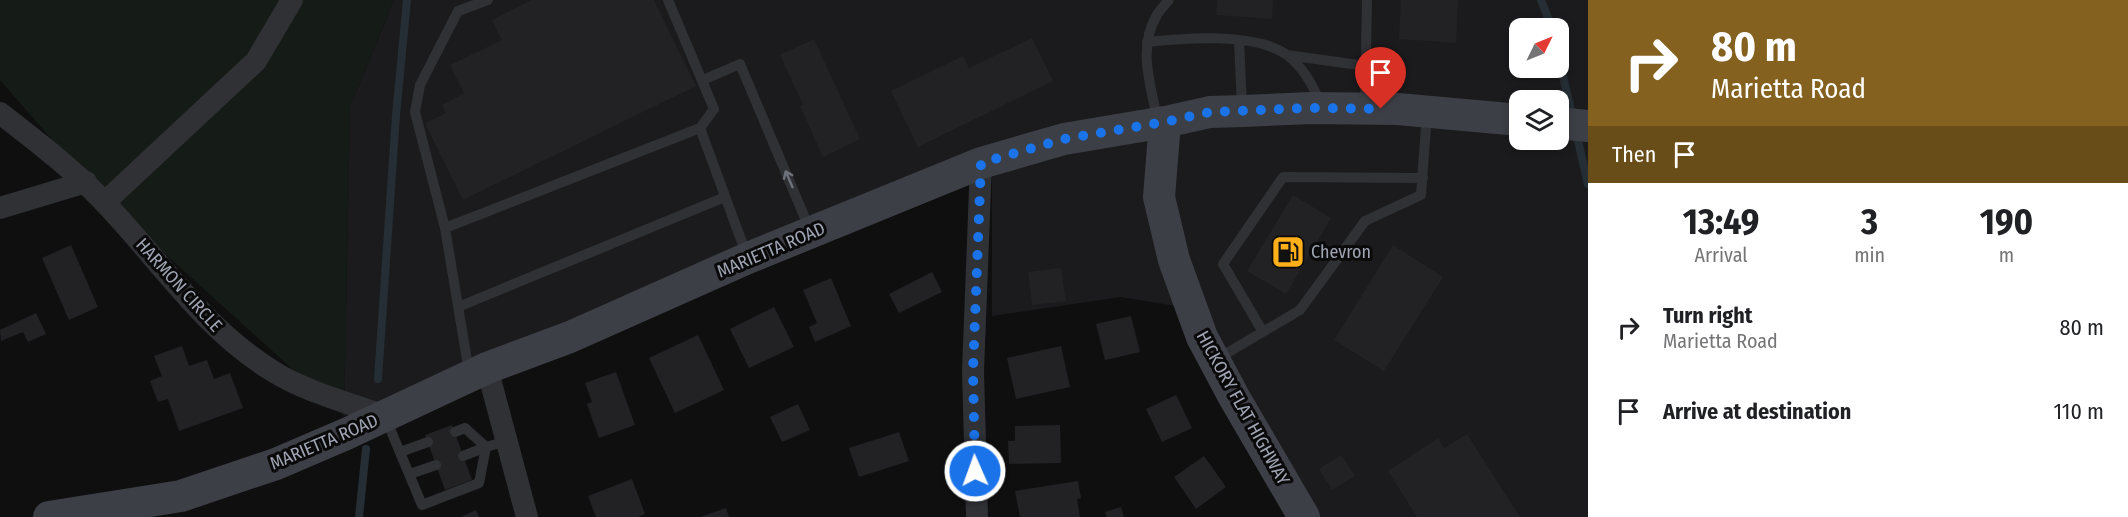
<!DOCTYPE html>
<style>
:root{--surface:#fff;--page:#f6f6f6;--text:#202124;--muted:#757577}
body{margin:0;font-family:"Fira Sans Condensed",sans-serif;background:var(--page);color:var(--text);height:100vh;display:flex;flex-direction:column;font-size:22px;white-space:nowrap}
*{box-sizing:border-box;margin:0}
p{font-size:20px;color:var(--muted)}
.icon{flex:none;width:33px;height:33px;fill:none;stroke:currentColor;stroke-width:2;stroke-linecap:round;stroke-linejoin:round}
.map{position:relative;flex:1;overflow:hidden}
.drawer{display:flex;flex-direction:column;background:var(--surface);width:540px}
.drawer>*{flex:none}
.top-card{background:#84611f;color:#fff;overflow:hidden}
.needle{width:39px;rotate:47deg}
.fabs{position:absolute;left:1509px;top:18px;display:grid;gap:12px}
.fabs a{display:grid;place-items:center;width:60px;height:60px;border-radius:12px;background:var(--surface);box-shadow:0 3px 9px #0003;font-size:30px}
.pin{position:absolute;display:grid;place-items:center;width:51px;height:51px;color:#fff;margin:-62px -26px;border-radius:50% 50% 50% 0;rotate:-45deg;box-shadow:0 0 6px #0007}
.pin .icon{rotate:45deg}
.me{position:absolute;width:66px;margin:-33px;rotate:358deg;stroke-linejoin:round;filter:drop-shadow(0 0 4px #0008)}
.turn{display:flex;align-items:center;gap:21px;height:126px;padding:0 24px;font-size:27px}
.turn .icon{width:78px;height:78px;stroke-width:2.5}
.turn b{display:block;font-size:42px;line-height:51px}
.then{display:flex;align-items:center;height:57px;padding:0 24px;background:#0003;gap:12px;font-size:22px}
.eta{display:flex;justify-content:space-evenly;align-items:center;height:102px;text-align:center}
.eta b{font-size:36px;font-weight:700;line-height:42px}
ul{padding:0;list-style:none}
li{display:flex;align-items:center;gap:18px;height:84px;padding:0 24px}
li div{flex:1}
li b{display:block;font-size:22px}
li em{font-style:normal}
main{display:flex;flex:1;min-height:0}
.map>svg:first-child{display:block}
.built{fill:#1b1b1d;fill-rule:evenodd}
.green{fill:#151b16}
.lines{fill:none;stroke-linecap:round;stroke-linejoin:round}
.stream{stroke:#252e34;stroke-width:8}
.building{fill:#222224}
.lane{stroke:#303135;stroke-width:10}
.street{stroke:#303135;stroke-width:22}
.secondary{stroke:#3d3f46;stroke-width:32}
.oneway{stroke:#6d717a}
.route{stroke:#1a73e8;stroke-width:10;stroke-dasharray:0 18}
.labels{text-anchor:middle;stroke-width:6;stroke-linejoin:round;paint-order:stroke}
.street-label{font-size:18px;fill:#9fa5b2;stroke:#0a0a0b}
.poi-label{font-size:18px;fill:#9fa5b2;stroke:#0a0a0b;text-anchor:start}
</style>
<main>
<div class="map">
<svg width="1588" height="517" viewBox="0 0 1588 517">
<rect width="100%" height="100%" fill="#0f0f10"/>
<path class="built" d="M394 0H1588V517H1286L1182 307 1121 297 992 316V173L492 365 344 416 350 106ZM1520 28H1558V68H1520ZM1520 100H1558V140H1520Z"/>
<path class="green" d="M0 0H394L350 106 344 416 100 195 0 80Z"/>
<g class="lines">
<path class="stream" d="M1541 0 1552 28
M1558 56 1573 118
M1576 132 1588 184
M378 379 396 115 407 0
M359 517 366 449"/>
</g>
<path class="building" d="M532 0H654L696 86 463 200 425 123 446 113 442 105 464 93 450 65 502 40 492 20Z
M1217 0H1273L1272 19 1216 15Z
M1401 0H1458L1456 43 1399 39Z
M1032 38 1053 81 918 147 891 91 963 56 969 68Z
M814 39 860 139 823 157 800 106 803 105 780 55Z
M1293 195 1331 218 1286 294 1247 271Z
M71 245 98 307 69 320 42 258Z
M1393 245 1443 277 1384 371 1334 340Z
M1061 268 1066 301 1032 305 1028 272Z
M932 272 942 292 899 313 889 294Z
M831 278 851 326 815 342 809 327 817 323 803 290Z
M774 307 794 347 749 368 730 329Z
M36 313 46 334 28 342 23 332 1 341 0 330Z
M1131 316 1140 352 1105 360 1096 324Z
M698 335 724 390 675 413 649 358Z
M182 346 189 366 207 360 214 379 230 373 243 408 179 431 168 399 158 402 150 381 162 376 154 356Z
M1061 346 1070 387 1016 399 1007 358Z
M616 372 635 425 599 438 587 404 592 402 585 383Z
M1176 395 1192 428 1162 442 1146 409Z
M798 404 810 430 782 442 770 417Z
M452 425 472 480 445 490 425 435Z
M1060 425 1061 463 1009 464 1008 441H1015V426Z
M899 432 909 461 859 477 849 448Z
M1467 434 1520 517H1417L1388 471 1438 438 1444 448Z
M1341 455 1355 476 1332 490 1319 469Z
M1204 456 1226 487 1196 509 1174 477Z
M632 479 645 514 638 517H596L588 496Z
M1078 481 1081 498 1077 499 1080 517H1020L1015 491Z
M1121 507 1124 517H1107L1105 512Z
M726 508 729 517H700Z
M476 510 479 517H461Z"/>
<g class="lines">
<path class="lane" d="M668 0 714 109 700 128
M1239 40 1242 108
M1147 42C1185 38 1255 32 1287 55 1303 67 1314 87 1321 105
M1287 55 1366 66
M703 80 740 64 810 230
M1365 105 1367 0
M1158 121C1151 88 1137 47 1157 15 1160 9 1165 5 1169 0
M445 228 415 112 420 85 458 11 488 0
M458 307 725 197
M1263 332 1223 264 1283 177 1423 178
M1217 359 1300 310 1365 221 1421 195 1427 113
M469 372 445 228 700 128 747 256
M386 419 422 505 479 483 486 447 507 441
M455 432 465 428 486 447 463 456
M400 452 428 442
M410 474 436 465"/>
<path class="street" d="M0 113C36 141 73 169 104 202 159 259 202 327 271 370 305 392 347 402 385 416
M105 202 256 61 292 0
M0 208 86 182
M487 368 527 517
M977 517 973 371 981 163"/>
<path class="secondary" d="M1165 122 1159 197 1174 260 1202 337 1234 397 1304 517
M1558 123 1588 126
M49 517 181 496 276 464 346 434 487 368 570 337 748 258 981 163 1064 139 1165 122 1210 112 1243 111 1311 108 1398 109 1520 120"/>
</g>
<defs><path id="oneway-shaft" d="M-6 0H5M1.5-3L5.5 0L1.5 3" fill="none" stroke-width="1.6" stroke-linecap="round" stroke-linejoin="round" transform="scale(1.5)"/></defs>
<use class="oneway" href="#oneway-shaft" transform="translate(789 179) rotate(-113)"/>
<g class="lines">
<path class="route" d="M975 471 973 371 981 163 1064 139 1165 122 1210 112 1311 108 1381 109"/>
</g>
<defs>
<g id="fuel-square" transform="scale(1.725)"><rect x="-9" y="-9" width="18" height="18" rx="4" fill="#ffaf18" stroke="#0a0a0b"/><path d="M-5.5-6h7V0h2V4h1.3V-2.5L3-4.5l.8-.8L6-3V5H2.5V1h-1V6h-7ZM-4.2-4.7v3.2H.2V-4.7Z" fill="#111"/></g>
</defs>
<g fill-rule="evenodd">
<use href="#fuel-square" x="1288" y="252"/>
</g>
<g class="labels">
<g class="street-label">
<text transform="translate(771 250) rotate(-23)" y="6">MARIETTA ROAD</text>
<text transform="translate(179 285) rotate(48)" y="6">HARMON CIRCLE</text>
<text transform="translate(1243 408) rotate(61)" y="6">HICKORY FLAT HIGHWAY</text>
<text transform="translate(324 442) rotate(-23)" y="6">MARIETTA ROAD</text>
</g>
<g class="poi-label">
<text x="1311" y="258">Chevron</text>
</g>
</g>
</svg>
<div class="fabs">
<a><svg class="needle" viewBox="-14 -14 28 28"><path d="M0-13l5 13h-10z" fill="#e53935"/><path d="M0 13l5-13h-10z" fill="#757577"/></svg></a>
<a><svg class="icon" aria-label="layers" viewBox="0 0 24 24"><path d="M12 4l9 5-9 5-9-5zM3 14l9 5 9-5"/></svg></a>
</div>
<div class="pin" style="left:1381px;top:109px;background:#d93025"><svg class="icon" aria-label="arrive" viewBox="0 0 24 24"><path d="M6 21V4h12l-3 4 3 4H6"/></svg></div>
<svg class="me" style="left:975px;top:471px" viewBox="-20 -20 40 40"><circle r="17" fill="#1a73e8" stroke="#fff" stroke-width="3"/><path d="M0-11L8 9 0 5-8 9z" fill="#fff"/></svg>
</div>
<section class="drawer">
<div class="top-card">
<div class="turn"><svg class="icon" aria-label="right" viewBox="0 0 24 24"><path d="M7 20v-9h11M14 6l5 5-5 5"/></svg><div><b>80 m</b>Marietta Road</div></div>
<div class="then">Then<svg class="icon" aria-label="arrive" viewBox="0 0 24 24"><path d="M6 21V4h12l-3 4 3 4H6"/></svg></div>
</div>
<div class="eta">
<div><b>13:49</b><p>Arrival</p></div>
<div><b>3</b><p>min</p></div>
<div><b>190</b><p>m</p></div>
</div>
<ul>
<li><svg class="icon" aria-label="right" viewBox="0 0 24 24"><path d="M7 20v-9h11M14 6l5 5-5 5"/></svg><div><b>Turn right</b><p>Marietta Road</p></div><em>80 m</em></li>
<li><svg class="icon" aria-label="arrive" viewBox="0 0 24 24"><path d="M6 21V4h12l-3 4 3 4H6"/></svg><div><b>Arrive at destination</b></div><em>110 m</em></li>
</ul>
</section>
</main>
